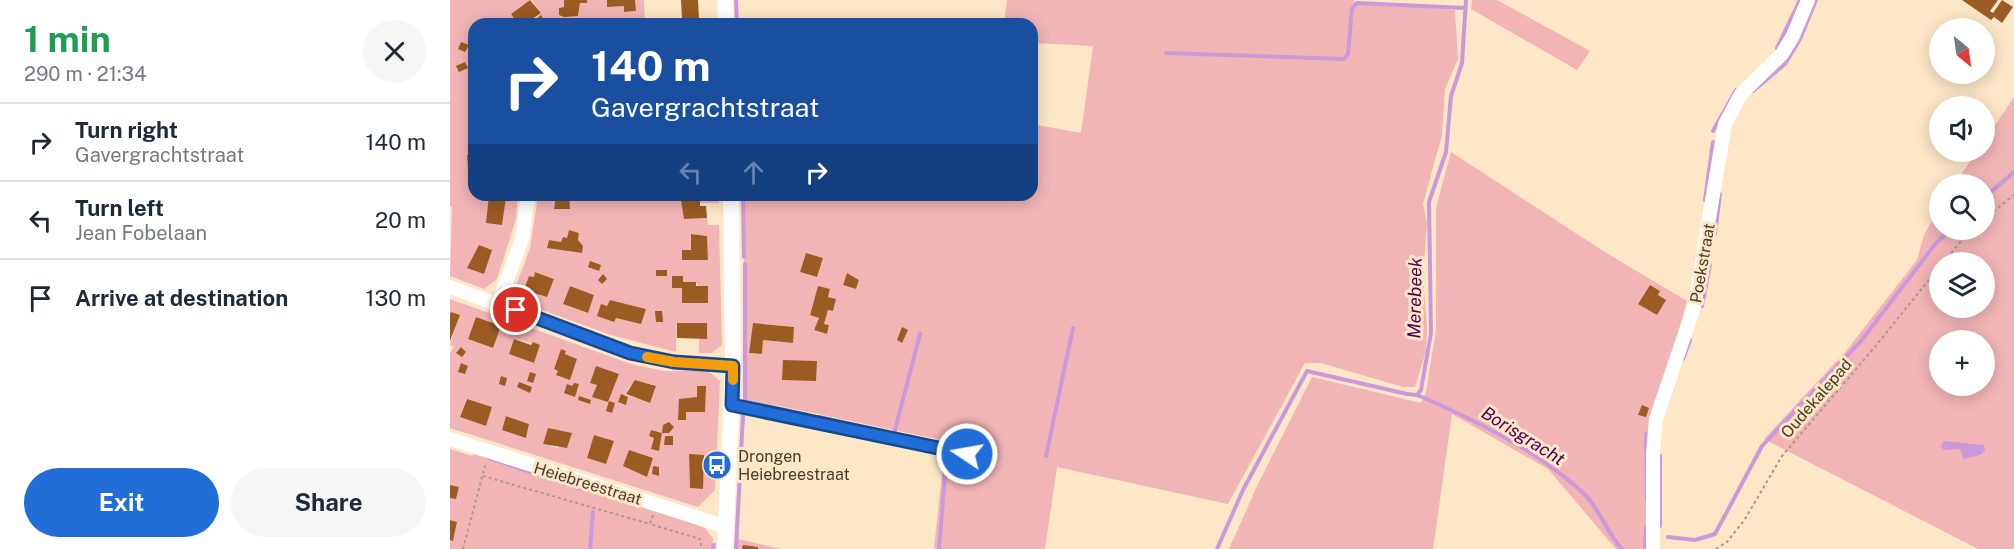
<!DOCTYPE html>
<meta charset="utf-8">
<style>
:root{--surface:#fff;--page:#f6f6f7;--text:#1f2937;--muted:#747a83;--line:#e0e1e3;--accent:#216ed9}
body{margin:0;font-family:"Public Sans",sans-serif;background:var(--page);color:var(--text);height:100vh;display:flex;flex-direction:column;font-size:22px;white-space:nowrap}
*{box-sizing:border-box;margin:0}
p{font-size:20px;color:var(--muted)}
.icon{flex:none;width:33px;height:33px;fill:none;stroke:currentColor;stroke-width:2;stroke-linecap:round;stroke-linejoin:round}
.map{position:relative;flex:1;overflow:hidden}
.details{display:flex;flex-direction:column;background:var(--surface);width:450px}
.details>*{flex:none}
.hud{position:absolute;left:18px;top:18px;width:570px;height:183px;border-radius:18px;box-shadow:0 3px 15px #0003;background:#1a4fa0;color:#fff;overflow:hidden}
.needle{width:39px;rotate:151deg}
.fabs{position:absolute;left:1479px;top:18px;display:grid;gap:12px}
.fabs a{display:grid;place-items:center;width:66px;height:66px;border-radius:50%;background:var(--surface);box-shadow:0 3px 15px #0003;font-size:30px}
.pin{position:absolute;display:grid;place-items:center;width:51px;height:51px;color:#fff;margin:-26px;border:3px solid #fff;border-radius:50%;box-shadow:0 2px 6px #0007}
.me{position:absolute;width:66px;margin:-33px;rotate:282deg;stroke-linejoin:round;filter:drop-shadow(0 0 4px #0008)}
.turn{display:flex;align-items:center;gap:21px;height:126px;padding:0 24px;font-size:27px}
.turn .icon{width:78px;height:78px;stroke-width:2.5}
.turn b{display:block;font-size:42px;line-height:51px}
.lanes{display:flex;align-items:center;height:57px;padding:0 24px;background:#0003;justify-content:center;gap:30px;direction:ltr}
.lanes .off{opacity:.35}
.round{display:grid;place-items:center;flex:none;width:63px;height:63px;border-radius:32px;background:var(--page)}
.overview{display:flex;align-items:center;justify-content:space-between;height:102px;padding:0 24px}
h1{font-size:36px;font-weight:700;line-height:45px;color:#1e9e55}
.button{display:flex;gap:12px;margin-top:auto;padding:12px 24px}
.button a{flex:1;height:69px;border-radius:36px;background:var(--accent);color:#fff;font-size:24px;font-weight:700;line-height:69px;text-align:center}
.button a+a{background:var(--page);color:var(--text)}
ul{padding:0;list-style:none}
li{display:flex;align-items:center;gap:18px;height:78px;padding:0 24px;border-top:2px solid var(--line)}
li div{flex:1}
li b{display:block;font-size:22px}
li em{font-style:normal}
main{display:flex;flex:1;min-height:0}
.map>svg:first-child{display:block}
.green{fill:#f2b5b6;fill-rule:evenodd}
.water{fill:#cb98db}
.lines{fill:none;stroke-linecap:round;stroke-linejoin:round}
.stream{stroke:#cb98db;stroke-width:4}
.building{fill:#9b5b23}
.path{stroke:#ab9a81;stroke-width:2;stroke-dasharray:3 3;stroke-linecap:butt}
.service{stroke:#fff;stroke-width:7}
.minor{stroke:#fff;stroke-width:14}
.tertiary{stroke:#fff;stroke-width:16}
.route-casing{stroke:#15488d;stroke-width:15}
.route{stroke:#216ed9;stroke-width:10}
.slow{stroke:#f59e0b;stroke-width:10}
.labels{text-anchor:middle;stroke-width:6;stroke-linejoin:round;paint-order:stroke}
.street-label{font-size:16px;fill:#463b2b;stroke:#fde7c7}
.poi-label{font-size:16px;fill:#463b2b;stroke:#fde7c7;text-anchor:start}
.water-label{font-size:18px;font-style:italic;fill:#450055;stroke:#fde7c7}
</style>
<main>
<section class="details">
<div class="overview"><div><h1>1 min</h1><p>290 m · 21:34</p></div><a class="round"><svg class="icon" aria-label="close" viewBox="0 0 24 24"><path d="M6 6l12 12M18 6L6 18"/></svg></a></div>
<ul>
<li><svg class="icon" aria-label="right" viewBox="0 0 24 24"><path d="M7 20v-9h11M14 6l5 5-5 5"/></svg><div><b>Turn right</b><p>Gavergrachtstraat</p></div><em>140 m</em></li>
<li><svg class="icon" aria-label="left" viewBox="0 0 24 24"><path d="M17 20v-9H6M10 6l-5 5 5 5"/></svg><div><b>Turn left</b><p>Jean Fobelaan</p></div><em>20 m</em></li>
<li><svg class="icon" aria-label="arrive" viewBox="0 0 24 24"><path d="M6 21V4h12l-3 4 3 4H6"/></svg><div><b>Arrive at destination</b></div><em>130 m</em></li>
</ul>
<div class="button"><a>Exit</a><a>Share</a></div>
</section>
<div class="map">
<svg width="1564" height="549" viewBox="0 0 1564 549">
<rect width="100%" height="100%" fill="#fde7c7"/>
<path class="green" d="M0 0H80L61 14 68 24H24V50L21 57 24 58V106H19L18 120 24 121V155H17L18 172H24V195H68L66 219 47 279 34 289 0 276 2 207 0 206Z
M82 0H114V7L109 8V14L128 16 130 3H137V0H157V7L174 6 175 12 186 11 185 0H194L195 24H80L91 13Z
M557 0H904V2L1005 10 1008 59 995 89 992 135 973 204 977 224 973 277 977 329 976 351 965 387H953L871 363H855L778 504 607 467 595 549H484L494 454 527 460 529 448 296 399 293 195H582V124L631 133 643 46 582 43V24H554ZM356 253 373 258 367 277 350 272ZM397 274 409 280 406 289 393 285ZM368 287 380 289 378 297 386 299 383 311 378 310 374 324 379 325 377 334 364 330 369 318 360 315ZM303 323 344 327 342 343 313 340 312 354 299 353Z
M1022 0H1047L1140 51 1127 70 1021 9Z
M1564 97V549H1528L1314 439 1396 351 1467 260 1474 235 1489 208 1490 230H1534V184H1504L1527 152H1534L1535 140ZM1490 262H1534V308H1490ZM1490 340H1534V386H1490Z
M1001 152 1158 254 1237 301 1218 369 1197 549H1166L1098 469 1002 414 983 549H779L807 486 862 377 971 403 976 392 986 330V208ZM1200 285 1210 291 1208 295 1188 304Z
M88 195H106L105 209H120L119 195H230L234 219 257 218 258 225H269L272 345 262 353H249V339L257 338V323H227L226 352 161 335 70 302 64 291 80 248ZM119 230 129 233 128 240 133 247 132 253 97 248 99 240 111 242 113 237 117 238ZM241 234 257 236 258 260H232V250H241ZM86 272 104 279 97 297 84 293 83 296 78 294 80 288 75 287 79 276 84 277ZM233 276V282H246L258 303H232V288H222V277ZM120 286 144 295 137 313 113 304ZM160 300 196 309 191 323 166 318 157 306Z
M250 195H269V203H250Z
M0 299 181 364 214 371H258L270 381 265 490 248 507 0 428V353L4 347 0 345 9 316 0 315ZM26 317 51 326 43 348 18 339ZM64 339 90 345 84 363 59 354ZM111 349 116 351 115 354 127 359 120 379 107 375 108 371 104 369ZM146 367 169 374 158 402 143 397 147 385 140 382ZM197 383 206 386 200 403 176 395 178 388ZM16 399 42 407 36 426 10 417ZM56 416 79 424 76 438 52 430ZM98 428 122 434 108 448 93 444ZM201 430 212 433 209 451 201 449 204 438 199 436ZM144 435 164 441 156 464 137 458ZM179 451 203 458 197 476 174 466ZM239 455H254L252 489 240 488Z
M0 449 22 456 25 452 205 508 255 528 263 539 262 549H0V540L3 541 7 522 0 520V498L6 499 9 488 0 485Z
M288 539 331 549H287Z"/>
<path class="water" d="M1493 441 1534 445 1535 451 1530 455 1513 459 1510 449 1494 450 1491 447Z"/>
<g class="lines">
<path class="stream" d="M286 0 287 24
M1327 48 1350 0
M716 53 894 59 898 54 902 9 907 3 1015 8
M1303 91 1335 64 1350 39 1366 0
M1263 131 1286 90
M293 195 294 257
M1534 198 1564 172
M1255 200 1263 142
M1265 234 1270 194
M295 264V401L358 415
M1252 306 1260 265
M1233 359 1240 340
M967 395C1020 417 1095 455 1136 496 1151 511 1157 534 1172 549
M369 417 444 434 470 334
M1196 434 1197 499
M596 456 623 328
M1210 456V526
M39 458 135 490
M1218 537 1245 540 1265 534 1312 446 1411 341 1486 243 1500 230
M140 549 143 512
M263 549 264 545
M286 549 293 415
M489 549 496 464
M767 549 793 490 857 371 957 394 967 395 971 390 981 333 979 202 996 152 1001 96 1012 63 1016 0
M1195 549 1196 528"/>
</g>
<path class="building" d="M80 0 91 13 81 20 83 22 91 15 96 24H68L61 14Z
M114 0H137V3H130L128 16 114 17 109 15V8L114 7Z
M157 0H185L186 11 174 12V6L157 7Z
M231 0H248L249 19H232Z
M1512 0H1548L1540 11 1543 13 1552 0 1563 7 1552 23 1544 17 1541 20Z
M11 42 19 45 15 52 8 49Z
M15 62 18 68 9 72 6 66Z
M19 105 24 106V121L18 120Z
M17 155H24V172H18Z
M39 195 56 197 52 225 36 223Z
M106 195H119L120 209H104Z
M230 195H250V206H256L257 218 234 219Z
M119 230 129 233 128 240 133 246 132 253 97 248 99 240 111 242 113 237 117 238Z
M241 234 257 236 258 260H232V250H241Z
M29 245 42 250 34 274 17 268Z
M356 253 373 258 367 277 350 272Z
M140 261 151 265 149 271 138 267Z
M206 270H217V276H206Z
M85 272 104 279 97 297 84 293 83 296 78 294 80 288 75 287 79 276 84 277Z
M397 273 409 280 406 289 393 285Z
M153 274 157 279 152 284 148 280Z
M222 276H233V282H246V286H258V303H232V288H222Z
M1200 285 1210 291 1208 295 1216 300 1207 315 1188 304Z
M120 286 144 295 138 313 113 304Z
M368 286 380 289 378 297 386 299 383 311 378 310 374 324 379 325 377 334 364 330 369 318 360 315Z
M160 300 196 309 191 324 166 318 164 322 147 316 151 304 157 306Z
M205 311H212L213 322H206Z
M1 312 10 315 0 341V315Z
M26 317 51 326 43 348 18 339Z
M227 323H257V339L227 338Z
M303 323 344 327 343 343 313 340 312 354 299 353Z
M452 327 458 330 452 343 447 340Z
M64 339 81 345 83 342 90 345 84 363 59 354Z
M11 347 16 352 12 357 6 353Z
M111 349 116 351 115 354 127 359 120 380 106 375 108 371 104 369Z
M333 360 367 361 366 381 332 380Z
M11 363 18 366 15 374 8 372Z
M146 366 169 374 158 402 142 397 147 385 140 383Z
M80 372 86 374 83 383 77 381Z
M51 376 57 378 55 386 49 384Z
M185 380 206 386 200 403 176 394Z
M69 382 82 387 80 393 67 387Z
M124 383 129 384 125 397 114 393 117 384 122 386Z
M247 386H256L255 412H236V420H228L229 399 247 397Z
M171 394 178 397 176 405 168 402Z
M129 396 141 400 140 404 128 400Z
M17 399 42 407 36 426 10 417Z
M159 401 165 403 162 413 156 411Z
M1192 405 1199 408 1196 417 1188 415Z
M56 416 79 424 76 438 52 430Z
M219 422 224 427 219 433H212L213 425Z
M98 428 122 433 117 448 93 444Z
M201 430 212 433 209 451 201 449 204 438 199 436Z
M144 435 164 441 156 464 137 458Z
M215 436H223V445H214Z
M179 450 203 458 197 477 173 466Z
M239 454 254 455 253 489 240 488Z
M203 466 209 467V476L202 474Z
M0 485 9 487 6 499 0 498Z
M0 520 7 522 3 541 0 540Z
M293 545 308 547V549H292Z"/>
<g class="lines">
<path class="path" d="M1534 219 1564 195
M1493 262 1521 230
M33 476 200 524
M203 515 200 524 250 539 252 549
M13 549 36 462
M1266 549 1277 542 1295 519 1332 456 1424 348 1490 266"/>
<path class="service" d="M282 405 517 454"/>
<path class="minor" d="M0 287 180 353 224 362 283 366
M48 303 72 239 78 195
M0 439 277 527
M1203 549V453L1206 419 1244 307 1275 124 1291 94 1332 54 1343 36 1358 0"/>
<path class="tertiary" d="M275 0 276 24
M275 549 283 366 281 195"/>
</g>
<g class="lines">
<g class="route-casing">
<path id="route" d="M66 310 180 353 224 362 283 366 282 405 517 454"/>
</g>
<use href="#route" class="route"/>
<path class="slow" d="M197 357 224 362 283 366V380"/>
</g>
<defs>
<g id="bus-disc" transform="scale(1.5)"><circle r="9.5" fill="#216ed9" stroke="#fde7c7"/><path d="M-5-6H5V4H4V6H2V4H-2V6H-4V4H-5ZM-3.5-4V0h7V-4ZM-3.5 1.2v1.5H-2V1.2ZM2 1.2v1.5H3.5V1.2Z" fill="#fff"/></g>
</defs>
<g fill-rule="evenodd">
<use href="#bus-disc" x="267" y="465"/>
</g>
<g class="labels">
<g class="street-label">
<text transform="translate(1252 263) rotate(-80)" y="6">Poekstraat</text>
<text transform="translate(1366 398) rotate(-49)" y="6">Oudekalepad</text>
<text transform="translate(138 483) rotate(17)" y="6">Heiebreestraat</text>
</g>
<g class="poi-label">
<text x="288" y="462">Drongen<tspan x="288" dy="18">Heiebreestraat</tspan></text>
</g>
<g class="water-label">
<text transform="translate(965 298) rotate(-89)" y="6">Merebeek</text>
<text transform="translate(1073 436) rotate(32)" y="6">Borisgracht</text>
</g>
</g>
</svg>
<div class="fabs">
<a><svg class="needle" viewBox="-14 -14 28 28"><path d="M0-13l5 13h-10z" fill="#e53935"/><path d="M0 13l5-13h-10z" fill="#747a83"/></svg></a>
<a><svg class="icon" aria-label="sound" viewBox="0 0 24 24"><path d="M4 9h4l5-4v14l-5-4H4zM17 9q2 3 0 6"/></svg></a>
<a><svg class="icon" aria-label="search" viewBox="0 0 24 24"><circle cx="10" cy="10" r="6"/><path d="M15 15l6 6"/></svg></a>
<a><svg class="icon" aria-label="layers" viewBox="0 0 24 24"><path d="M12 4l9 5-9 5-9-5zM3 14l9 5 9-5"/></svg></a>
<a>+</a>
</div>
<div class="pin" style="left:66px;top:310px;background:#d93025"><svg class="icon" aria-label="arrive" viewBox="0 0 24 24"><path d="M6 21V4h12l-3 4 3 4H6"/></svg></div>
<svg class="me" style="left:517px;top:454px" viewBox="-20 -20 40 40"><circle r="17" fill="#216ed9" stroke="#fff" stroke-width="3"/><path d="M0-11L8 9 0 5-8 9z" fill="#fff"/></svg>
<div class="hud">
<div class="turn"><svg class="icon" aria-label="right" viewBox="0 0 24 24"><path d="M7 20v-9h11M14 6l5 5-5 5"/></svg><div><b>140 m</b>Gavergrachtstraat</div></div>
<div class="lanes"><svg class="icon off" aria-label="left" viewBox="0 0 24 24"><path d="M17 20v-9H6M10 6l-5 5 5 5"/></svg><svg class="icon off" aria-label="ahead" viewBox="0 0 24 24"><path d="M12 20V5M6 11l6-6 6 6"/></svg><svg class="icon" aria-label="right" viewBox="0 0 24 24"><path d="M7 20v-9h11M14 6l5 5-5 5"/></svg></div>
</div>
</div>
</main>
